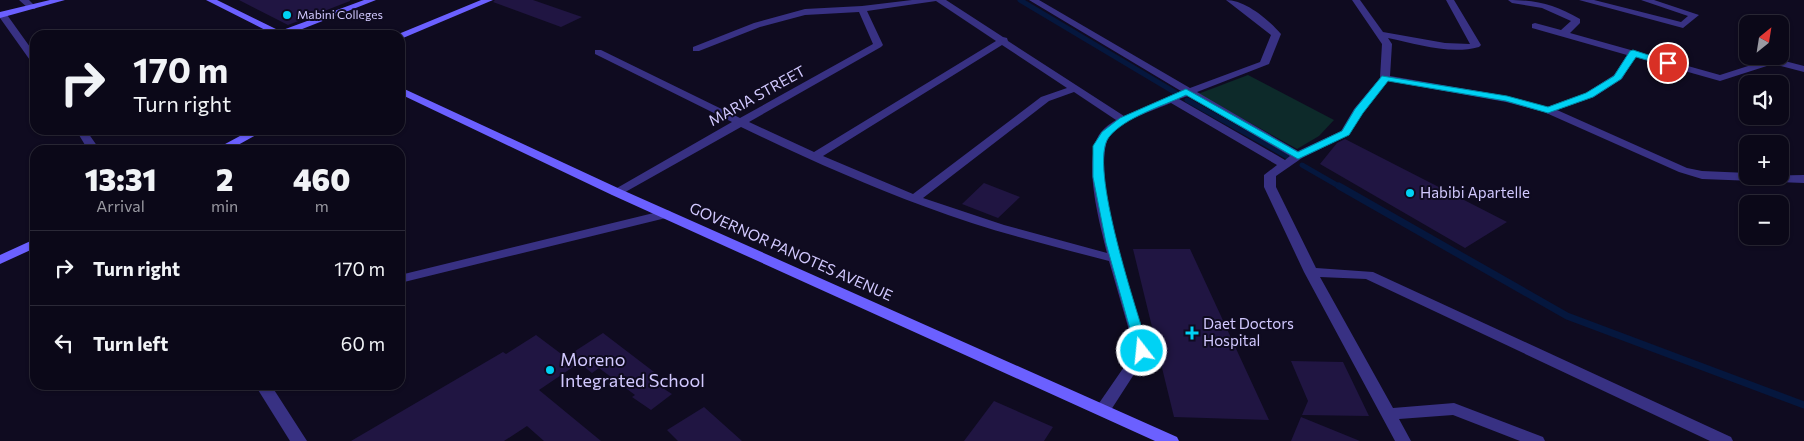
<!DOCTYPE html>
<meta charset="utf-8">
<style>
:root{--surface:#0b0818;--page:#141121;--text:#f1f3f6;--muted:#9a9aa2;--line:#2b2937}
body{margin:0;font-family:Commissioner,sans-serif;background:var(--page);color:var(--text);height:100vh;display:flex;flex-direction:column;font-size:19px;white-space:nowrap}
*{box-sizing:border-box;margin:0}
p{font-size:16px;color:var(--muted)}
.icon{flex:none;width:28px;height:28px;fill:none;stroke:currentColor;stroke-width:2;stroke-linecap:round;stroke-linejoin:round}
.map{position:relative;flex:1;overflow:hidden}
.panel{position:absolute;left:30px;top:145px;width:375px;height:245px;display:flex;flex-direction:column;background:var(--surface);border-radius:15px;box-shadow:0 1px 4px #0004,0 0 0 1px var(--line)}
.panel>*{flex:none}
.banner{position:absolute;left:30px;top:30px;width:375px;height:105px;border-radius:15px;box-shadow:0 1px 4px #0004,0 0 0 1px var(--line);background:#0b0818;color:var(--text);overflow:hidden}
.needle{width:32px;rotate:30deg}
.tools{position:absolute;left:1739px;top:15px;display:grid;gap:10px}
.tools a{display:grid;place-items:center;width:50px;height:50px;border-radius:10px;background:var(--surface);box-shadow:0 1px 4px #0004,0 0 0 1px var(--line);font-size:25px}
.pin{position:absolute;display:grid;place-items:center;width:42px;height:42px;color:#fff;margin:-21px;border:2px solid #fff;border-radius:50%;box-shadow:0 1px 5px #0007}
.me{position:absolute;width:55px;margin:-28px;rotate:344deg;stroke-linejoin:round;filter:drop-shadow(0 0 4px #0008)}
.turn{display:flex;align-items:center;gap:18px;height:105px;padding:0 20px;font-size:22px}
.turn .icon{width:65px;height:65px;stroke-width:2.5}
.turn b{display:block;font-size:35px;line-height:42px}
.eta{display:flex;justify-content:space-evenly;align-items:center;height:85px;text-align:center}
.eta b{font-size:30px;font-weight:800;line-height:35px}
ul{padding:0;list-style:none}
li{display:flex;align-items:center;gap:15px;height:75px;padding:0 20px;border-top:1px solid var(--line)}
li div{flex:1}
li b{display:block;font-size:19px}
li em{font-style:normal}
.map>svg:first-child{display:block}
.green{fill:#0d2a2a}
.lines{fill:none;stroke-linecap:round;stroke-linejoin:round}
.stream-far1{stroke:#05173e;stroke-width:5}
.stream{stroke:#05173e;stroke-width:7}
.building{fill:#201542}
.street{fill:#383183;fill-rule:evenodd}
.secondary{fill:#6b60ff;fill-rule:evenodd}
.route{fill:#00d2f4;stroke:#00889f}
.poi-dot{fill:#00d2f4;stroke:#0f0b20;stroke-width:2}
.labels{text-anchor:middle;stroke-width:4;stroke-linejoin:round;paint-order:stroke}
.far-poi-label{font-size:12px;fill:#d2c9ff;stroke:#0f0b20;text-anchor:start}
.street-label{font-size:15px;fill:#d2c9ff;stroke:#0f0b20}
.poi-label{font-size:15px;fill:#d2c9ff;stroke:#0f0b20;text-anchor:start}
.near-poi-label{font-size:18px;fill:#d2c9ff;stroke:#0f0b20;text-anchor:start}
</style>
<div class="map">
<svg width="1804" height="441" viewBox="0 0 1804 441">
<rect width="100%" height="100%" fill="#0f0b20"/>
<path class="green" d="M1248 75 1334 120 1319 136 1297 149 1198 94Z"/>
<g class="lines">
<path class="stream-far1" d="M1020 0 1176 93
M1187 100 1288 157
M1302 165 1342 188"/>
<path class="stream" d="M1339 186 1567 316 1804 405"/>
</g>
<path class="building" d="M239 0H350V1L288 25Z
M495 0H533L582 17 561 27 493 2Z
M1345 139 1507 222 1465 248 1320 164 1337 143Z
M984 183 1020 197 998 218 962 204Z
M1133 249H1190L1269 420 1174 417Z
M603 333 658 375 650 380 672 394 651 410 632 397 635 395 599 368 592 373 569 355Z
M536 335 576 365 539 390 601 441H544L527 426 504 441H351L503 352 506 354Z
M1291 361 1343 362 1369 416 1302 415 1308 401Z
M994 401 1053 427 1044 441H964Z
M704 407 742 441H678L667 430Z
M1301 417 1360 441H1291Z"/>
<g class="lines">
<path class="street" d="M19 0H29L36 7 35 9H29Z
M912 0H946L1003 37 1007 38 1008 41 1124 116 1181 91 1029 0H1039L1190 88 1260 62 1271 35 1226 0C1245 0 1268 19 1281 34L1269 64 1197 92 1298 151 1341 131 1354 109 1380 78 1382 44 1352 0H1360L1383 32 1445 43 1470 44 1446 0H1454L1481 45 1479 47C1450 55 1417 44 1388 38L1392 44 1390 76 1507 96 1547 107 1586 93 1614 75 1627 55 1532 28V24L1535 23 1561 30 1571 21 1542 8 1512 3 1508 0C1537 0 1555 5 1580 19V23L1570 33 1720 75 1773 58 1804 66V72L1773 64 1720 81 1635 57 1622 79 1594 97 1557 110 1687 168 1702 171 1748 173V176L1804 175V183L1702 179 1679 172 1544 112 1506 102 1388 81 1363 112 1349 135 1302 158 1276 176V187L1316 268 1373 272 1731 437 1733 441H1710L1366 279 1320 277 1393 408 1454 403 1543 437 1545 441H1520L1453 415 1399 419 1411 441H1395L1304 272 1264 187V175L1277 165 1171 103C1155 110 1119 121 1110 135 1087 171 1137 310 1149 351L1109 413 1103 415 1097 413 1095 409 1135 351 1109 261C1048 245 986 230 926 207 863 184 801 156 741 127L620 195H612L610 192 732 122 595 54V50H601L740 118 873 44 859 12 805 15 760 27 699 51H693V47L754 23 805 9 862 6ZM936 1 996 41 814 152 749 122 881 47 883 45 867 11ZM1002 45 1067 88 1041 97 913 194 823 156ZM1074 92 1116 120C1111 123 1105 127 1101 132 1081 158 1100 224 1107 253L1004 225 923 198 1049 101ZM1188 96 1290 156 1285 160 1179 99Z
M1579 0H1594L1681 22 1688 16 1641 0H1654L1699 15 1683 28Z
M0 12H5L35 54V64L32 63 0 18Z
M76 130H86L100 150H88Z
M666 210 670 211 672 214 670 217 400 283V275Z
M255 385H271L307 441H290Z"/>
<path class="secondary" d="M50 0H65L0 18V12Z
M206 0H217L280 31 364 0H376L287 35H275Z
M481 0H493L403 38 400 39V35H396Z
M400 87 620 189 1177 437 1179 441H1155L612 195 400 94Z
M251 130H265L229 150H214Z
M35 239V248L0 264V255Z"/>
</g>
<path class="route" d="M1633 50 1673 63 1668 66 1636 57 1621 79 1593 97 1548 113 1506 101 1388 81 1363 113 1349 135 1298 159 1186 95C1163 106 1125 117 1109 137 1087 164 1138 314 1149 351L1147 354H1137L1106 243 1093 177V146L1102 132 1120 118 1186 89 1298 152 1342 131 1355 109 1382 76 1507 96 1548 107 1586 93 1614 76 1630 51Z"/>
<g class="poi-dot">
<circle cx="287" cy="15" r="5"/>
<circle cx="1410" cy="193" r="5"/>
<path d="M1189.5 325.5h5v5h5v5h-5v5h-5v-5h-5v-5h5z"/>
<circle cx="550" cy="370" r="5"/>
</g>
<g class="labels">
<g class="far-poi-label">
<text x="297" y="19">Mabini Colleges</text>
</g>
<g class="street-label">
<text transform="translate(757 96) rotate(-29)" y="5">MARIA STREET</text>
<text transform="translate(791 252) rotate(24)" y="5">GOVERNOR PANOTES AVENUE</text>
</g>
<g class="poi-label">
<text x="1420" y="198">Habibi Apartelle</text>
<text x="1203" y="329">Daet Doctors<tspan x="1203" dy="17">Hospital</tspan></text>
</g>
<g class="near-poi-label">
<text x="560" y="366">Moreno<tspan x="560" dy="21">Integrated School</tspan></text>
</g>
</g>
</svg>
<div class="tools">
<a><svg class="needle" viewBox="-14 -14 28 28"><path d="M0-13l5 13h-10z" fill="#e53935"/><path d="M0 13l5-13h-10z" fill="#9a9aa2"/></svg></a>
<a><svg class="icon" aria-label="sound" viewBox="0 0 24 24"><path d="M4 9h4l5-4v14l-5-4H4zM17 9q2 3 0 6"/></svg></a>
<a>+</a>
<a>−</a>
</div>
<div class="pin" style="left:1668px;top:63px;background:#d93025"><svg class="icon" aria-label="arrive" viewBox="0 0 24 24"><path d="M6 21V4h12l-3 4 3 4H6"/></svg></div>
<svg class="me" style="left:1142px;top:351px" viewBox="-20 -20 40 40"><circle r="17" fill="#00d2f4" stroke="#fff" stroke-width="3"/><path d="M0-11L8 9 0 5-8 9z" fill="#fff"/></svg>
<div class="banner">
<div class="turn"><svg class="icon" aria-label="right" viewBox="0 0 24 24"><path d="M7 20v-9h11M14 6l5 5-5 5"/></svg><div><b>170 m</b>Turn right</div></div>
</div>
<section class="panel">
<div class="eta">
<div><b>13:31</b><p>Arrival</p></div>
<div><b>2</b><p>min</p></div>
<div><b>460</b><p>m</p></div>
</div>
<ul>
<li><svg class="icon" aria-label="right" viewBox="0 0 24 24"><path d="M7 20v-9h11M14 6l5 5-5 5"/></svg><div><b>Turn right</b></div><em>170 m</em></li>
<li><svg class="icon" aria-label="left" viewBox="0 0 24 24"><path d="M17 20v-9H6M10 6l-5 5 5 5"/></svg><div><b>Turn left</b></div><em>60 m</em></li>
</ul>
</section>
</div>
